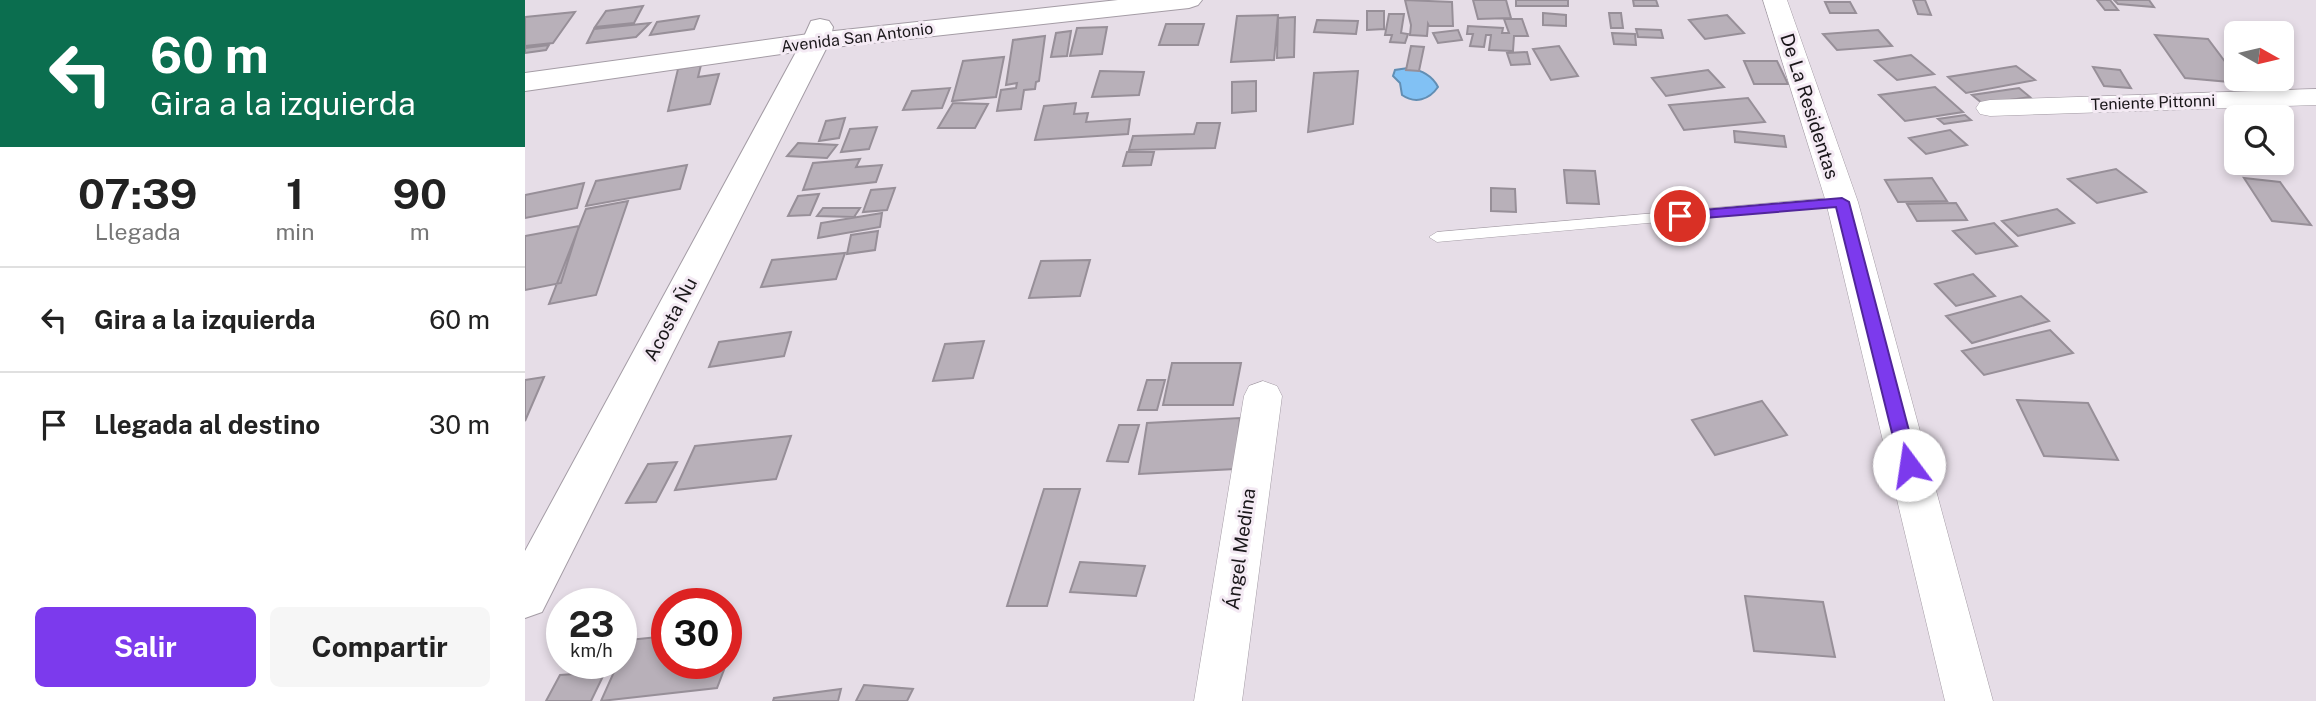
<!DOCTYPE html>
<html lang="es">
<meta charset="utf-8">
<style>
:root{--surface:#fff;--page:#f6f6f6;--text:#222;--muted:#767676;--line:#e0e0e0;--accent:#7c3aed}
body{margin:0;font-family:"Public Sans",sans-serif;background:var(--page);color:var(--text);height:100vh;display:flex;flex-direction:column;font-size:26px;white-space:nowrap}
*{box-sizing:border-box;margin:0}
p{font-size:23px;color:var(--muted)}
.icon{flex:none;width:38px;height:38px;fill:none;stroke:currentColor;stroke-width:2;stroke-linecap:round;stroke-linejoin:round}
.map{position:relative;flex:1;overflow:hidden}
.details{display:flex;flex-direction:column;background:var(--surface);width:525px}
.details>*{flex:none}
.top-card{background:#0b6e4f;color:#fff;overflow:hidden}
.needle{width:46px;rotate:98deg}
.fabs{position:absolute;left:1699px;top:21px;display:grid;gap:14px}
.fabs a{display:grid;place-items:center;width:70px;height:70px;border-radius:10px;background:var(--surface);box-shadow:0 4px 10px #0003;font-size:35px}
.speed{position:absolute;left:21px;top:588px;display:flex;gap:14px;font-size:35px;font-weight:700;text-align:center}
.speed>*{display:grid;place-content:center;width:91px;height:91px;border-radius:50%;background:var(--surface);box-shadow:0 4px 10px #0003;line-height:1}
.speed small{font-size:18px;font-weight:400}
.speed .limit{border:10px solid #d22;background:#fff;color:#111}
.pin{position:absolute;display:grid;place-items:center;width:60px;height:60px;color:#fff;margin:-30px;border:4px solid #fff;border-radius:50%;box-shadow:0 2px 7px #0007}
.me{position:absolute;width:77px;margin:-38px;rotate:346deg;stroke-linejoin:round;filter:drop-shadow(0 0 5px #0008)}
.turn{display:flex;align-items:center;gap:24px;height:147px;padding:0 35px;font-size:32px}
.turn .icon{width:91px;height:91px;stroke-width:2.5}
.turn b{display:block;font-size:49px;line-height:60px}
.eta{display:flex;justify-content:space-evenly;align-items:center;height:119px;text-align:center}
.eta b{font-size:42px;font-weight:700;line-height:49px}
.action{display:flex;gap:14px;margin-top:auto;padding:14px 35px}
.action a{flex:1;height:80px;border-radius:10px;background:var(--accent);color:#fff;font-size:28px;font-weight:700;line-height:80px;text-align:center}
.action a+a{background:var(--page);color:var(--text)}
ul{padding:0;list-style:none}
li{display:flex;align-items:center;gap:21px;height:105px;padding:0 35px;border-top:2px solid var(--line)}
li div{flex:1}
li b{display:block;font-size:26px}
li em{font-style:normal}
main{display:flex;flex:1;min-height:0}
.map>svg:first-child{display:block}
.water{fill:#81c1f4;stroke:#628eb3;stroke-width:2}
.building{fill:#b8b0b9;stroke:#978f98;stroke-width:2}
.lines{fill:none;stroke-linecap:round;stroke-linejoin:round}
.lane-casing{stroke:#a49ca5;stroke-width:1}
.street-casing{stroke:#a49ca5;stroke-width:1}
.secondary-casing{stroke:#a49ca5;stroke-width:2}
.primary-casing{stroke:#a49ca5;stroke-width:2}
.lane{fill:#fff;fill-rule:evenodd}
.street{fill:#fff;fill-rule:evenodd}
.secondary{fill:#fff;fill-rule:evenodd}
.primary{fill:#fff;fill-rule:evenodd}
.route{fill:#7c3aed;stroke:#51269a;stroke-width:2}
.labels{text-anchor:middle;stroke-width:6;stroke-linejoin:round;paint-order:stroke}
.far-street-label{font-size:16px;fill:#1a171a;stroke:#f4eaf4}
.street-label{font-size:19px;fill:#1a171a;stroke:#f4eaf4}
</style>
<main>
<section class="details">
<div class="top-card">
<div class="turn"><svg class="icon" aria-label="left" viewBox="0 0 24 24"><path d="M17 20v-9H6M10 6l-5 5 5 5"/></svg><div><b>60 m</b>Gira a la izquierda</div></div>
</div>
<div class="eta">
<div><b>07:39</b><p>Llegada</p></div>
<div><b>1</b><p>min</p></div>
<div><b>90</b><p>m</p></div>
</div>
<ul>
<li><svg class="icon" aria-label="left" viewBox="0 0 24 24"><path d="M17 20v-9H6M10 6l-5 5 5 5"/></svg><div><b>Gira a la izquierda</b></div><em>60 m</em></li>
<li><svg class="icon" aria-label="arrive" viewBox="0 0 24 24"><path d="M6 21V4h12l-3 4 3 4H6"/></svg><div><b>Llegada al destino</b></div><em>30 m</em></li>
</ul>
<div class="action"><a>Salir</a><a>Compartir</a></div>
</section>
<div class="map">
<svg width="1791" height="701" viewBox="0 0 1791 701">
<rect width="100%" height="100%" fill="#e6dde7"/>
<path class="water" d="M883 68C897 70 907 75 913 87 904 100 890 104 877 95L875 83 868 76 870 70Z"/>
<path class="building" d="M880 0 927 2 928 26H904L903 24 902 36 885 35 886 25Z
M948 0H981L986 18 953 19Z
M991 0H1043V6H991Z
M1108 0H1131L1133 6H1109Z
M1388 0H1400L1406 15 1393 14Z
M1572 0H1585L1593 10H1580Z
M1589 0H1624L1629 7 1593 4Z
M1300 2H1325L1331 13H1305Z
M118 6 109 23 70 27 81 11Z
M842 11H859V29L842 30Z
M50 12 28 43 0 46V17Z
M1018 13 1041 15V26L1018 25Z
M1084 13H1096L1098 28H1086Z
M864 14H879L876 33 883 34 880 43 865 42 867 35H860Z
M753 15 749 60 706 62 712 16Z
M1202 15 1219 33 1180 39 1164 20Z
M174 16 169 29 125 35 132 22Z
M770 17 769 57 752 58 753 18Z
M979 19H997L1003 36H989L988 51 964 50 966 35H961L959 47 945 46 948 34H942L943 26 978 28 977 33H984Z
M792 20 833 21 831 34 789 32Z
M125 23 111 37 62 43 69 29Z
M641 24H679L673 45H634Z
M582 27 577 54 545 56 552 28Z
M1111 29 1136 30 1138 38 1113 37Z
M933 30 937 40 913 43 908 33Z
M1353 30 1367 46 1312 50 1298 34Z
M546 31 542 56 526 57 531 33Z
M1087 33 1110 34 1111 45 1089 44Z
M1630 35 1683 39 1716 83 1660 78Z
M520 36 514 81 511 82 510 89 499 90 496 109 472 111 476 90 491 88 492 83 481 85 488 40Z
M24 45 21 50 0 53V48Z
M886 46 899 47 894 71 881 70Z
M1034 46 1053 76 1026 80 1008 49Z
M1002 52 1005 64 986 65 982 53Z
M1386 55 1409 74 1372 80 1350 61Z
M479 57 471 97 427 101 438 61Z
M1219 61H1252L1263 84H1229Z
M176 65 173 77 194 74 185 104 143 111 153 69Z
M1491 66 1510 80 1441 93 1423 77Z
M1568 67 1595 70 1606 88 1579 86Z
M1183 70 1199 87 1141 96 1127 78Z
M575 71 619 72 614 95 567 97Z
M833 71 828 124 783 132 789 73Z
M731 81V111L707 113V82Z
M1410 87 1438 112 1380 121 1354 95Z
M425 88 417 108 378 110 387 91Z
M1494 88 1505 97 1458 104 1447 95Z
M1223 98 1240 122 1159 130 1144 105Z
M428 103 463 104 450 128H413Z
M551 103 549 114 563 113 561 122 605 119 603 134 510 140 519 106Z
M1440 115 1446 120 1419 124 1413 119Z
M320 118 314 138 294 141 301 121Z
M672 123H695L690 148 604 150 608 136 669 134Z
M352 127 344 149 316 152 325 129Z
M1425 130 1442 145 1401 154 1384 138Z
M1209 131 1259 136 1261 147 1210 142Z
M273 143 312 145 302 158 262 156Z
M602 152H629L626 165 598 166Z
M335 159 331 167 357 165 351 182 278 190 288 163Z
M162 165 155 189 61 206 71 181Z
M1591 169 1621 192 1572 203 1543 179Z
M1039 170 1070 171 1074 204 1042 203Z
M1407 178 1422 201 1373 202 1360 180Z
M1719 178 1755 182 1786 225 1747 221Z
M59 183 52 208 0 218V195Z
M370 188 362 210 338 212 346 190Z
M966 188 990 189 991 212 966 211Z
M294 194 285 215 263 216 273 196Z
M103 201 71 295 24 304 61 209Z
M1431 203 1442 220 1392 221 1382 204Z
M298 208H335L329 217 292 216Z
M1532 209 1549 223 1493 236 1477 221Z
M357 213 355 227 293 238 296 223Z
M1469 223 1492 246 1451 254 1428 231Z
M54 226 36 283 0 290V236Z
M353 231 350 250 322 254 326 235Z
M320 253 311 279 236 287 247 260Z
M565 260 555 296 504 298 516 261Z
M1448 274 1470 296 1431 306 1410 284Z
M1496 296 1524 321 1447 343 1421 316Z
M1525 330 1548 353 1459 375 1437 351Z
M266 332 259 356 184 367 194 342Z
M459 341 448 378 408 381 420 344Z
M647 363H716L708 405H638Z
M19 377 0 421V380Z
M622 380H640L632 410H613Z
M1492 400 1563 403 1593 460 1519 456Z
M1237 401 1262 435 1190 455 1167 420Z
M715 418 710 469 614 474 622 423Z
M594 425H614L603 462 582 461Z
M266 436 251 479 150 490 170 446Z
M152 462 131 502 101 503 123 464Z
M519 489H555L522 606H482Z
M555 562 620 566 611 596 545 592Z
M1220 596 1298 602 1310 657 1229 651Z
M215 628 192 688 76 701 93 663H96L104 640 142 636V663H201V630Z
M80 672 66 701H21L35 675Z
M339 685 388 689 382 701H331Z
M316 689 313 701H248L249 698Z"/>
<g class="lines">
<g class="lane-casing">
<path id="lane" d="M1317 197 1325 202 1322 205 912 242 904 237 912 232Z"/>
</g>
<g class="street-casing">
<path id="street" d="M1238 0H1262L1333 202 1468 701H1420L1301 202Z
M1791 89V105L1465 116 1455 114 1451 108 1455 102 1465 100Z
M738 381 752 386 757 396 717 701H669L719 396 724 386Z"/>
</g>
<g class="secondary-casing">
<path id="secondary" d="M295 19 304 21 308 27 305 41 17 612 0 618V551L277 41 286 21Z"/>
</g>
<g class="primary-casing">
<path id="primary" d="M593 0H677L673 5 664 8 291 49 0 91V73L291 33Z"/>
</g>
<use href="#lane" class="lane"/>
<use href="#street" class="street"/>
<use href="#secondary" class="secondary"/>
<use href="#primary" class="primary"/>
</g>
<path class="route" d="M1317 198 1324 202 1393 465 1390 470H1377L1375 465 1311 207 1155 220 1148 216 1155 212Z"/>
<g class="labels">
<g class="far-street-label">
<text transform="translate(332 37) rotate(-7)" y="6">Avenida San Antonio</text>
<text transform="translate(1628 102) rotate(-2)" y="6">Teniente Pittonni</text>
</g>
<g class="street-label">
<text transform="translate(1285 106) rotate(72)" y="7">De La Residentas</text>
<text transform="translate(145 319) rotate(-62)" y="7">Acosta Ñu</text>
<text transform="translate(715 549) rotate(-82)" y="7">Ángel Medina</text>
</g>
</g>
</svg>
<div class="fabs">
<a><svg class="needle" viewBox="-14 -14 28 28"><path d="M0-13l5 13h-10z" fill="#e53935"/><path d="M0 13l5-13h-10z" fill="#767676"/></svg></a>
<a><svg class="icon" aria-label="search" viewBox="0 0 24 24"><circle cx="10" cy="10" r="6"/><path d="M15 15l6 6"/></svg></a>
</div>
<div class="speed"><div>23<small>km/h</small></div><div class="limit">30</div></div>
<div class="pin" style="left:1155px;top:216px;background:#d93025"><svg class="icon" aria-label="arrive" viewBox="0 0 24 24"><path d="M6 21V4h12l-3 4 3 4H6"/></svg></div>
<svg class="me" style="left:1384px;top:465px" viewBox="-20 -20 40 40"><circle r="19" fill="#fff"/><path d="M0-13L10 11 0 6-10 11z" fill="#7c3aed"/></svg>
</div>
</main>
